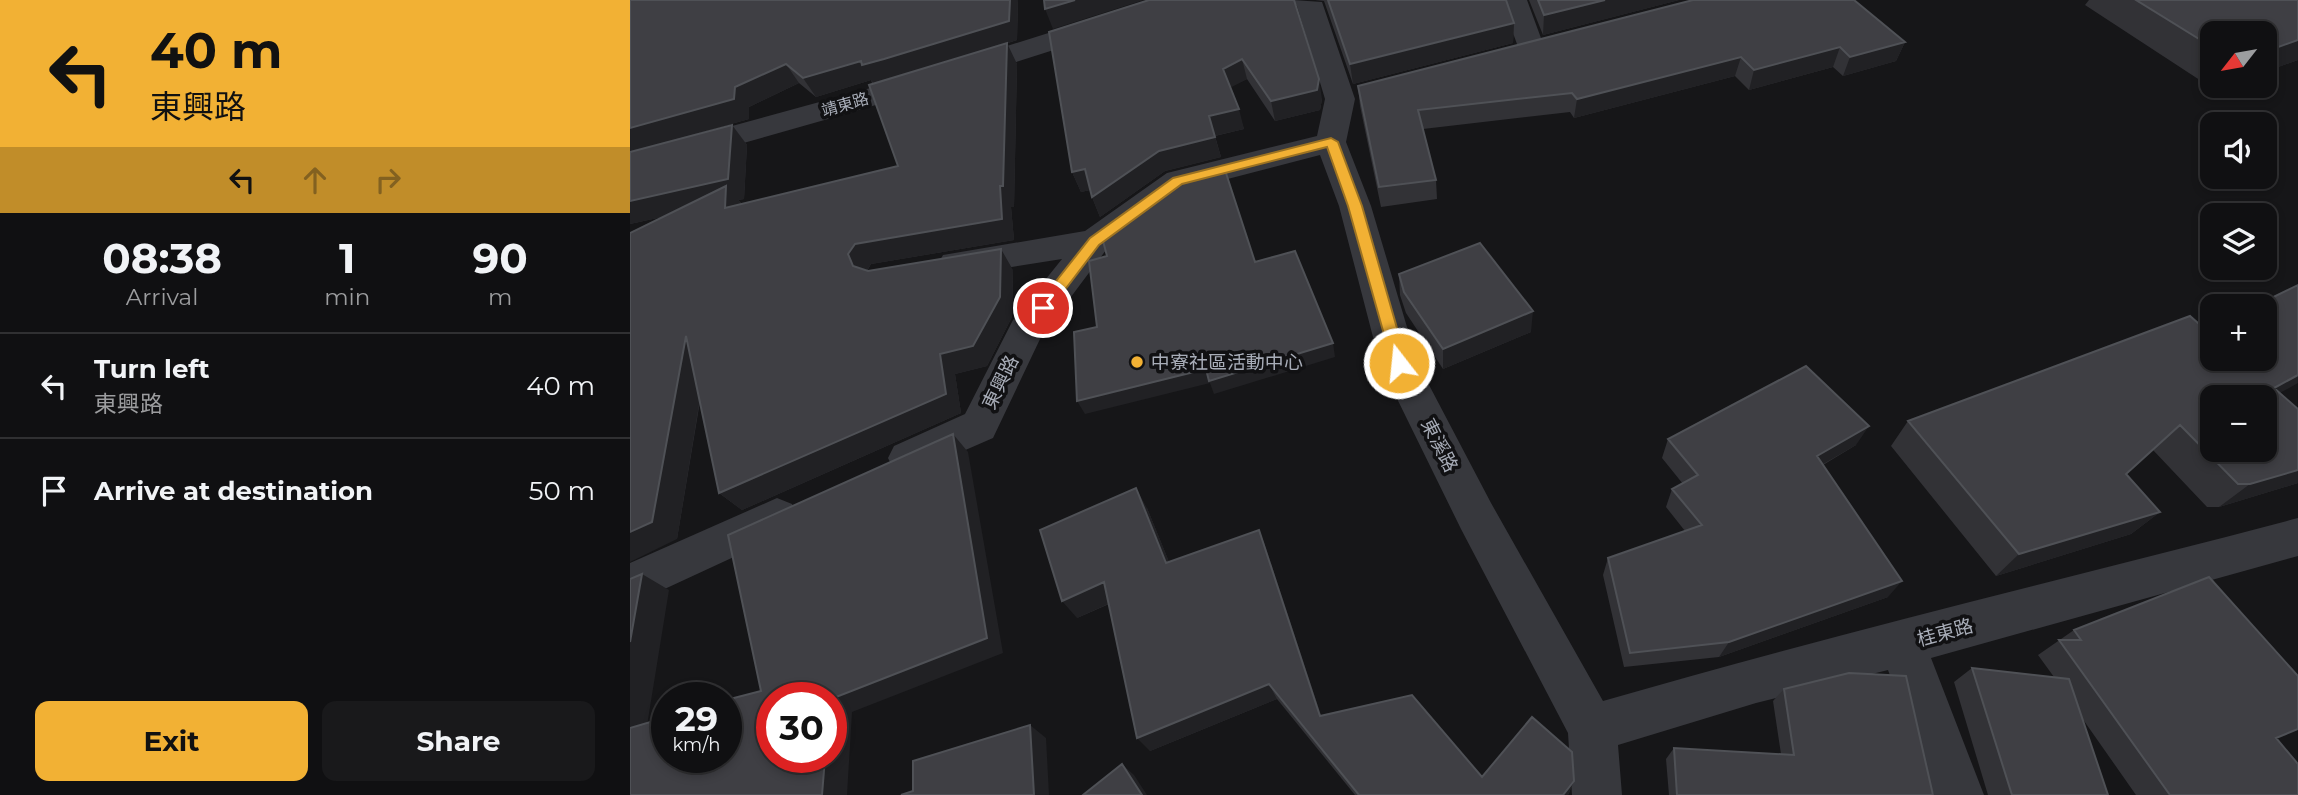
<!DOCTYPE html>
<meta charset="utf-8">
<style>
:root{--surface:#101012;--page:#19191b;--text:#f1f3f6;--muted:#9c9d9f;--line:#303032;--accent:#f2b134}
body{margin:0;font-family:Montserrat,"Noto Sans TC",sans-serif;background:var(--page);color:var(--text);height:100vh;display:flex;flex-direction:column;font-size:26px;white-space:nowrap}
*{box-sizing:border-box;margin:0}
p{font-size:23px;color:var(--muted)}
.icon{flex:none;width:38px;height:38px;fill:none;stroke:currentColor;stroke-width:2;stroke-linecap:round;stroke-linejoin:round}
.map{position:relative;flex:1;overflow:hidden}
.details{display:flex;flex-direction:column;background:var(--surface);width:630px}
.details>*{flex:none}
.top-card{background:#f2b134;color:#111;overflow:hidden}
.needle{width:46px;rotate:239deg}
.tools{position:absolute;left:1570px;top:21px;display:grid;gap:14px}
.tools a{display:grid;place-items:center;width:77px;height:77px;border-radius:14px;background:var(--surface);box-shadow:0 4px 10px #0003,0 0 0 2px var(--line);font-size:35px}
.speed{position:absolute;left:21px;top:682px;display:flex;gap:14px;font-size:35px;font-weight:700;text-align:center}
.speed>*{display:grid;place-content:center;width:91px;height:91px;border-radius:50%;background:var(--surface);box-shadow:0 4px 10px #0003,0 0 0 2px var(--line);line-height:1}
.speed small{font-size:18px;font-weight:400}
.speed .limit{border:10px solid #d22;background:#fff;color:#111}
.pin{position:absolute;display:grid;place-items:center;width:60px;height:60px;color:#fff;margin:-30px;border:4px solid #fff;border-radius:50%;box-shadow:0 2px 7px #0007}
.me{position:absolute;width:77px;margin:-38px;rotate:344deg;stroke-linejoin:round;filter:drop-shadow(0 0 5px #0008)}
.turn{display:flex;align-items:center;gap:24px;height:147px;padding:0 35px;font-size:32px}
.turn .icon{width:91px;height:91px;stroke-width:2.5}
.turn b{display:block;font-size:49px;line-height:60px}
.lanes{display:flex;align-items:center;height:66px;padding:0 35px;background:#0003;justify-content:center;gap:35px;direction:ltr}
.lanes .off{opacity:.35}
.eta{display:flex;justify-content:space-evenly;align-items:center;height:119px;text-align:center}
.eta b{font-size:42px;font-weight:700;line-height:49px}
.primary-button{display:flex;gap:14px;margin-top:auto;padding:14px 35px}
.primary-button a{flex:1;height:80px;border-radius:14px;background:var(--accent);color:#111;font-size:28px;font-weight:700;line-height:80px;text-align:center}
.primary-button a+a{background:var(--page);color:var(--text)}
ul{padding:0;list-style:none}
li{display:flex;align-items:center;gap:21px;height:105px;padding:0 35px;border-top:2px solid var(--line)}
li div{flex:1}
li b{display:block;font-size:26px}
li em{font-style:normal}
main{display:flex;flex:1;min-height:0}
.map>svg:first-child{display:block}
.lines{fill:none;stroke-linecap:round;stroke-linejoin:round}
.minor{fill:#37383d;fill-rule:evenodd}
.wall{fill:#323236}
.shaded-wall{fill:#212124}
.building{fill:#3f3f44;stroke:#4f5156;stroke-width:2;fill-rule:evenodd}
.route{fill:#f2b134;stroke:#9d7322;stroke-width:2}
.poi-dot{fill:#f2b134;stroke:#111113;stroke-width:2.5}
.labels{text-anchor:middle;stroke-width:7;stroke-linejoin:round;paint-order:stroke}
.far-street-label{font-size:16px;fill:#a8adb8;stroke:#111113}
.poi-label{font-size:19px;fill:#a8adb8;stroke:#111113;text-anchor:start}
.street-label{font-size:19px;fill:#a8adb8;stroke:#111113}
</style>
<main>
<section class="details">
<div class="top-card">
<div class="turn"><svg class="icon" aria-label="left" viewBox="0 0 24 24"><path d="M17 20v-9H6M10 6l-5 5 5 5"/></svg><div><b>40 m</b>東興路</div></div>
<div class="lanes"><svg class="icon" aria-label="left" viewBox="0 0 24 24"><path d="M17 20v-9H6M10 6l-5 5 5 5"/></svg><svg class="icon off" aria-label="ahead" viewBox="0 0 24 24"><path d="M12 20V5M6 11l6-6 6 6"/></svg><svg class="icon off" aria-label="right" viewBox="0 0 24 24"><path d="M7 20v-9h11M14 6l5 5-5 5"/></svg></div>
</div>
<div class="eta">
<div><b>08:38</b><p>Arrival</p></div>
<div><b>1</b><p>min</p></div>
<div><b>90</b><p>m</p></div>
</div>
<ul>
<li><svg class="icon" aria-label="left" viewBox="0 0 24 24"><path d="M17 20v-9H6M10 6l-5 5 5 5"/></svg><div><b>Turn left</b><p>東興路</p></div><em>40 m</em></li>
<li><svg class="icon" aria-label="arrive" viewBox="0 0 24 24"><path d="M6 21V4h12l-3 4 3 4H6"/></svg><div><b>Arrive at destination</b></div><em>50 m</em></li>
</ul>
<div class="primary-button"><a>Exit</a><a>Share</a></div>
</section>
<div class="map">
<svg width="1668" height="795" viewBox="0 0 1668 795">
<rect width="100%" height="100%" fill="#161618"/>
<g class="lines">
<path class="minor" d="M523 0H562L558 6C374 68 188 124 0 174V154L266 81Z
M663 0 692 2 725 99 716 142 741 206 788 364 861 503 973 701C1203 634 1436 579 1668 518V556L1301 658 1354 795H1304L1258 670 1126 703 988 745 992 795H942L938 733 831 529 750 364 709 206 690 155 559 189 476 250 411 337 363 438 278 475 264 470 258 458 264 446 335 414 383 320 432 259 325 276 313 273 308 264 313 255 455 231 537 173 687 136 695 99 667 6Z
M871 0H897L915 49 911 55 901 57 891 55Z
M147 498 162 504 168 517 162 530 0 605V563Z"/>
</g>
<path class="wall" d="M0 0H388L387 40 375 44 387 64 384 207H381L384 240 241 264 237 271 383 270 382 317 357 366 325 374 331 413 112 510 89 493 70 401 47 539 32 217 0 224V153L102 125 117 145 114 199 108 200 112 204 268 166 241 80 186 97 169 83 119 107V119L0 152Z
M519 0 692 99 690 110 645 121 617 79 600 87 614 129 585 136 591 157 535 171 470 217 462 197 460 190 451 192 442 172Z
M685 0H876L884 23 883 43 723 84 694 1Z
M899 0H1049L913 35Z
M1459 0H1668V60L1634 72 1582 33V86H1596L1585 90 1455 5Z
M1275 42 1266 61 1213 76 1203 67 1119 90 1105 76 944 118 940 112 793 129 806 180 807 199 751 207 730 106 728 86Z
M769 274 901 332 813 369 776 313 770 295Z
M1650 393 1668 483 1589 507H1577L1523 450 1496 474 1530 512 1501 534 1366 576 1261 446 1278 421Z
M1038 439 1226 445 1193 465 1258 597 1089 657 994 667 973 575 978 558 1055 531 1036 507 1042 489 1053 484 1032 458Z
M517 508 539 562 629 530 691 716 852 777 944 781 939 793 938 795H725L647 699 520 751 479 604 447 618Z
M1444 630 1646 738 1668 795H1506L1452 718 1478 795H1358L1324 682 1342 668 1424 677 1408 655Z
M1154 689 1303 795H1039L1036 759 1044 748 1151 754 1143 701Z"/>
<path class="shaded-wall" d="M380 0H388L387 40 265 78 244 84 241 80 186 97 173 78Z
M445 0H514L423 29 415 9Z
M975 0H1049L913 35 914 15Z
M884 23 883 43 723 84 720 64Z
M1668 40V60L1634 72V52Z
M1275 42 1266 61 1213 76 1220 57Z
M377 43 387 64 384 207H381L384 240 241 264 234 275 223 266 218 254 225 244 370 186Z
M1210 47 1203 67 1119 90 1124 70Z
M1111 57 1105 76 944 118 947 99Z
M612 59 617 79 598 89 593 69Z
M156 64 169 83 119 107V119L0 152V128Z
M689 79 692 99 690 110 645 121 641 101Z
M609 109 614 129 584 136 579 116Z
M102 125 117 145 114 199 108 200 114 207 95 208V203L0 224V201Z
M585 137 591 157 535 171 470 217 462 197 529 151Z
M455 169 464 189 451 192 442 172Z
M371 249 383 270 382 317 357 366 325 374 331 413 112 510 89 493 310 354Z
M903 311 901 332 813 369V349Z
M56 336 77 356 47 539 0 562V532Z
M703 343 705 357 584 394 580 383 455 414 447 401 576 369Z
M1668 375V383L1634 402 1644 388Z
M1239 426 1226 445 1176 474 1187 456Z
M323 434 338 452 373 653 222 712 217 795H192L195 758H201V699Z
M1668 470V483L1589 507 1620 484Z
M506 488 517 508 547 581 536 563Z
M1530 512 1501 534 1366 576 1389 554Z
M629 530 636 548 696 730 690 716Z
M12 574 39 590 14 744 0 739V642Z
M1272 581 1258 597 1089 657 1099 642Z
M474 582 487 600 447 618 432 601Z
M639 684 647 699 520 751 507 738Z
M400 725 416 738 419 795H404Z
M492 764 504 775 517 795H512Z
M944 781 938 795H933Z"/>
<path class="building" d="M0 0H380L379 21 254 59 232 65 231 61 173 78 156 64 105 87 104 99 0 128Z
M414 0H445L415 9Z
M519 0H664L689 79 687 90 641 101 612 59 593 69 609 109 579 116 585 137 529 151 462 197 455 169 442 172 419 32Z
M698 0H876L884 23 720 64Z
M908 0H975L914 15Z
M1063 0H1224L1275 42 1220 57 1210 47 1124 70 1111 57 947 99 942 93 788 110 806 180 749 187 728 86Z
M1506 0H1668V40L1634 52V33H1582V47Z
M377 43 373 186H370L372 219 225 244 218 254 223 266 238 271 371 249 370 297 343 346 310 354 316 394 89 493 56 336 22 522 0 532V233L96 186 95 208 268 166 239 85Z
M102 125 98 179 0 201V152Z
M594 167 625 262 665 251 703 343 579 381 576 369 447 401 444 332 467 327 459 261 477 256 472 237 556 177Z
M850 243 903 311 813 349 774 292 769 274Z
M1668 285V375L1644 388 1668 409V470L1620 484H1608L1550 425 1496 474 1530 512 1389 554 1278 421 1560 316 1577 331 1582 328V359H1634V306H1625ZM1582 397H1634V450H1582Z
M1176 366 1239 426 1187 456 1272 581 1099 642 1000 653 978 558 1072 525 1042 489 1068 475 1038 439Z
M323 434 357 638 201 699 142 698V758H195L192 795H0V728L37 717V758H96V700L131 691 98 535Z
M506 488 536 563 629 530 690 716 782 695 852 777 902 717 942 752 944 781 933 795H729L639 684 507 738 474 582 432 601 410 530Z
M12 574 0 642V579Z
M1579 577 1668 676V729L1646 738 1668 764V795H1540L1429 640H1451L1444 630Z
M1342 668 1439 679 1478 795H1382Z
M1219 673 1276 676 1303 795H1047L1044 748 1164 755 1154 689Z
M400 725 404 795H271L283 791V761Z
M492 764 512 795H453Z"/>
<path class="route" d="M701 138 708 142 732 206 777 363 775 368H764L762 363 718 206 697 147 552 184 469 245 418 312H408L406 308 408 304 460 238 543 178Z"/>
<circle class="poi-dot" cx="507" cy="362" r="7"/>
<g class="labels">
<g class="far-street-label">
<text transform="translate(215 104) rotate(-16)" y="6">靖東路</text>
</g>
<g class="poi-label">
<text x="521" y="369">中寮社區活動中心</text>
</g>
<g class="street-label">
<text transform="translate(370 382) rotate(-64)" y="7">東興路</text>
<text transform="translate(810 445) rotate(63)" y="7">東溪路</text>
<text transform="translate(1315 632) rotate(-15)" y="7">桂東路</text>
</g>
</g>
</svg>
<div class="tools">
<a><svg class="needle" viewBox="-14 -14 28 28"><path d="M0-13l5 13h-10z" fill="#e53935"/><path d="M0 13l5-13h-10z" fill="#9c9d9f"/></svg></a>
<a><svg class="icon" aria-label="sound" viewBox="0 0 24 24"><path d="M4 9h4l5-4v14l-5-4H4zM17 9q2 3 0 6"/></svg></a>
<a><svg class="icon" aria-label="layers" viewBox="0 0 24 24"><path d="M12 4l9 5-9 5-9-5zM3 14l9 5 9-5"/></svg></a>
<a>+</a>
<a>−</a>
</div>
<div class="speed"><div>29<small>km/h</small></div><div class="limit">30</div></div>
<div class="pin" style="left:413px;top:308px;background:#d93025"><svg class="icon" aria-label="arrive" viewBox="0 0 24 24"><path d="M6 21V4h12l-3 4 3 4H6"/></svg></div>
<svg class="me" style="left:769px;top:363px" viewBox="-20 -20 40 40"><circle r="17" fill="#f2b134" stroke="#fff" stroke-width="3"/><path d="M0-11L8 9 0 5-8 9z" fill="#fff"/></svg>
</div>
</main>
